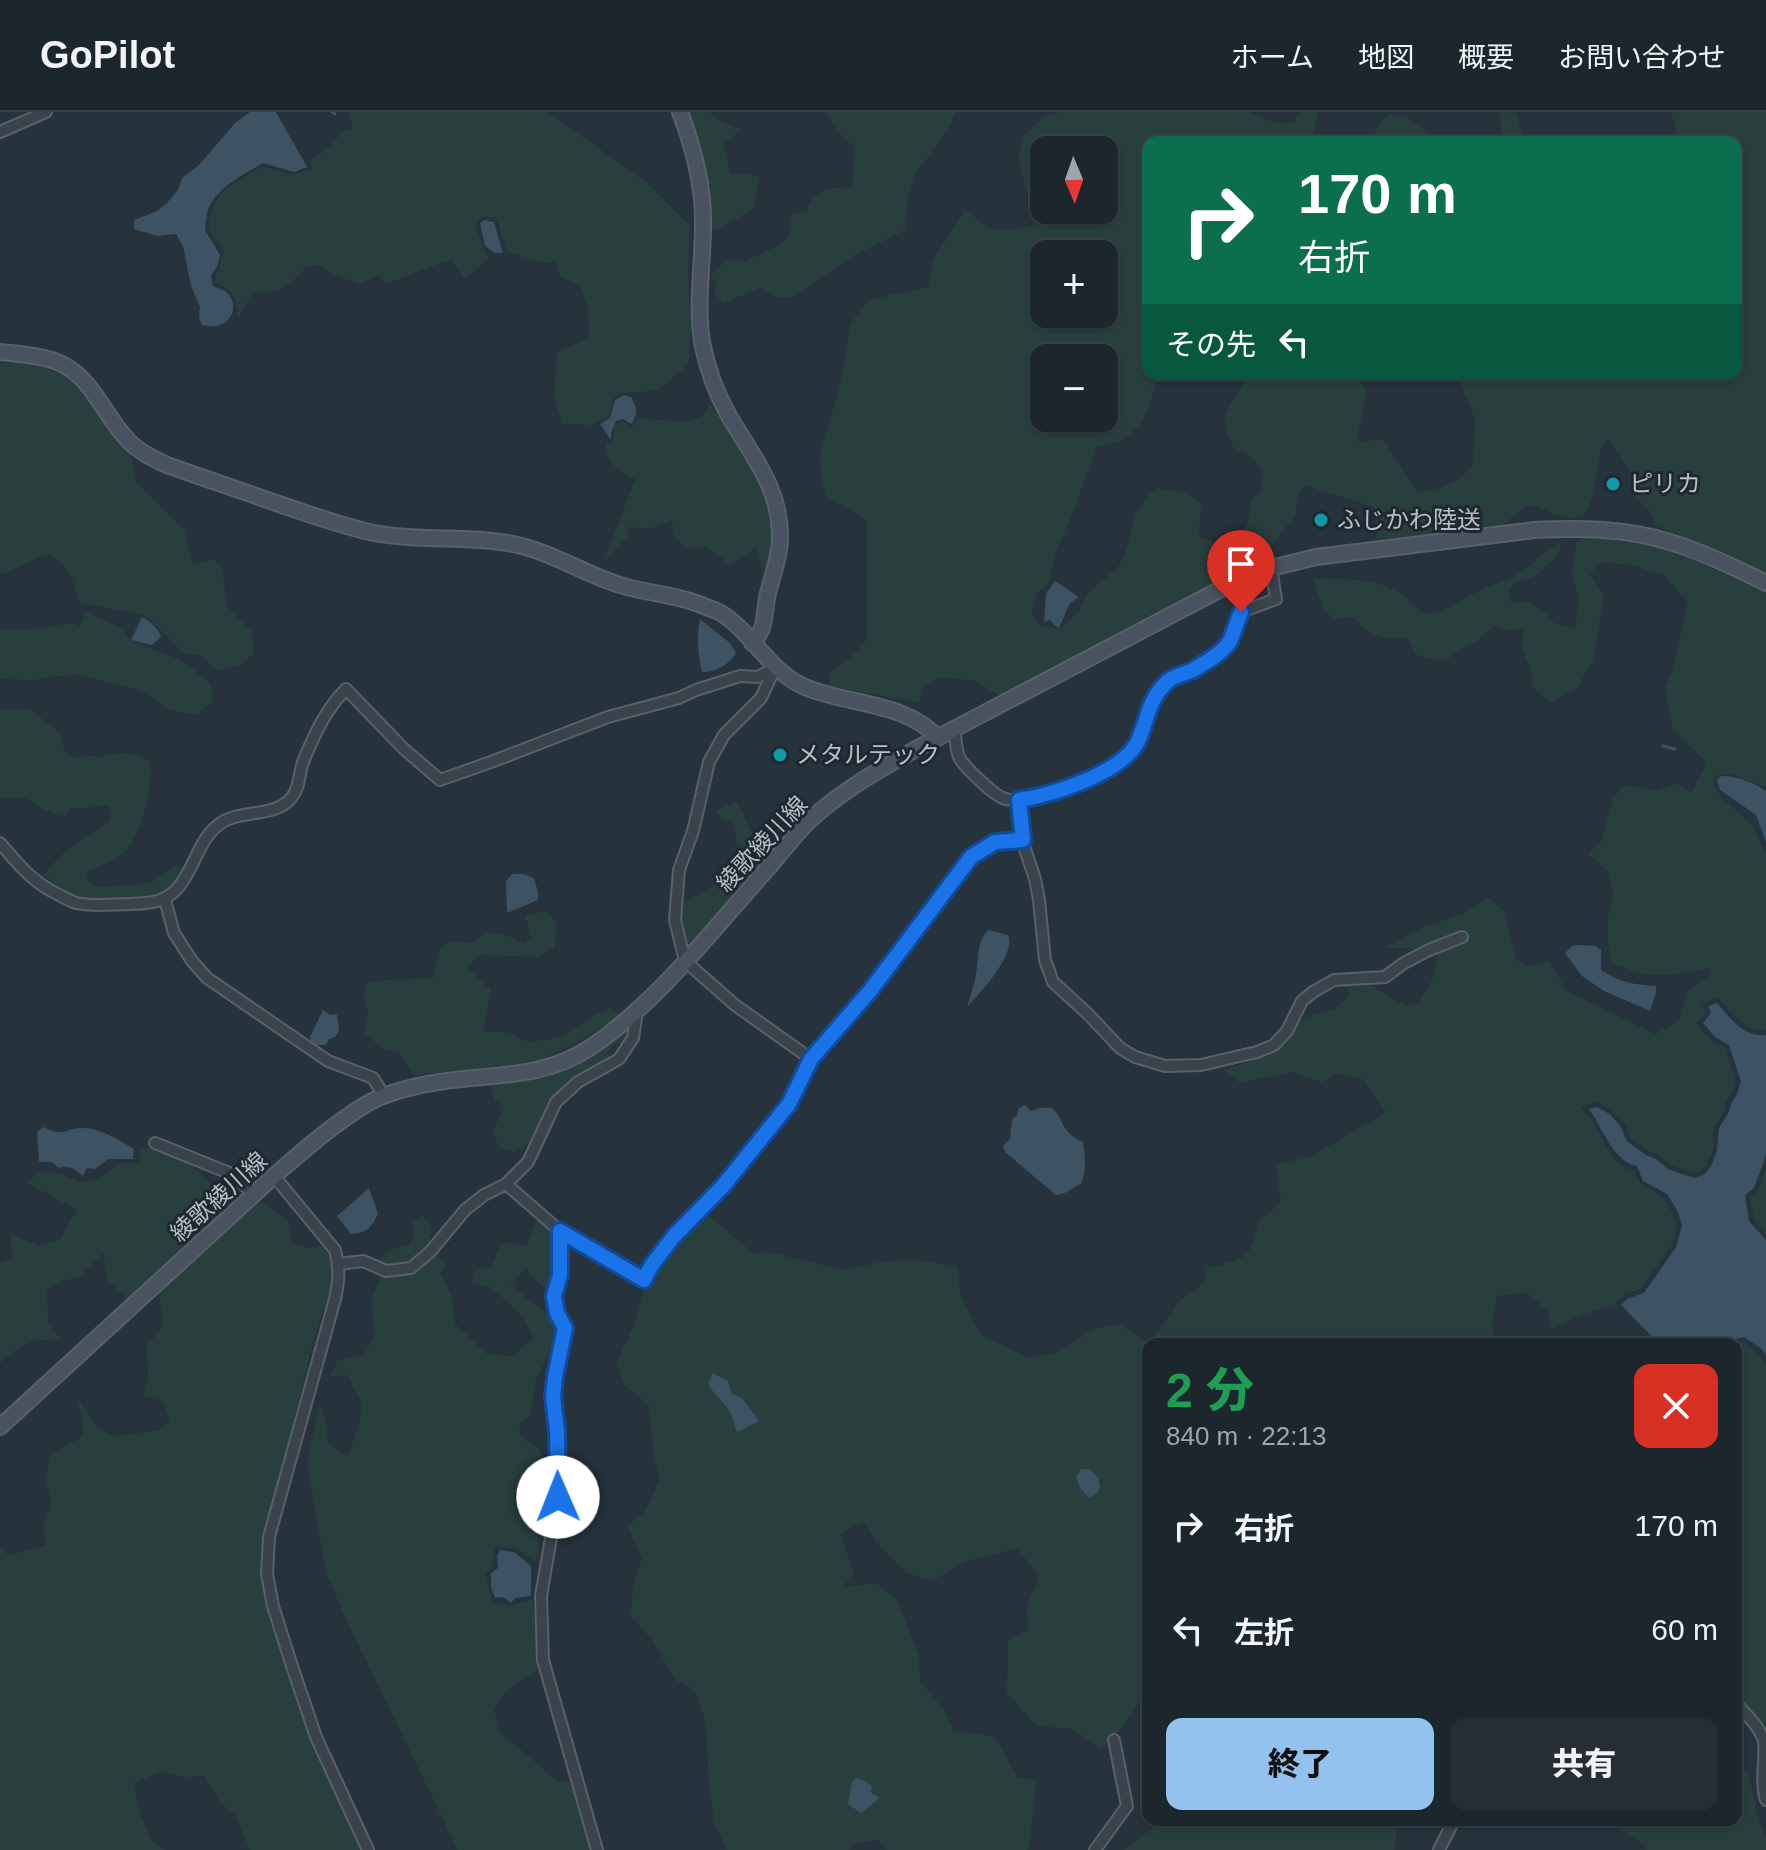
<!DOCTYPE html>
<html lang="ja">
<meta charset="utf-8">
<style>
:root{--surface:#1c262d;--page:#252e35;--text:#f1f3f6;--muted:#a0a5aa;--line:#3a4349;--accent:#93c2ef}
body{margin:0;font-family:Arial,"Noto Sans JP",sans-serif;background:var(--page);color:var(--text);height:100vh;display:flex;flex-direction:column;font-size:30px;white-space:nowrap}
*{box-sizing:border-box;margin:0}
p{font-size:26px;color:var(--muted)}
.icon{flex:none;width:44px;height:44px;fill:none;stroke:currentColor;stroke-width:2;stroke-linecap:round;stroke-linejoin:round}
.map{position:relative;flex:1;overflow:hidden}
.drawer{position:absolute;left:1142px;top:1226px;width:600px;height:488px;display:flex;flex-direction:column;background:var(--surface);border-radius:16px;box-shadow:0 2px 6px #0004,0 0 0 2px var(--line)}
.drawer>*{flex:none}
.hud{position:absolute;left:1142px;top:24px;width:600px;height:244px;border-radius:16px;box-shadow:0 2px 6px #0004,0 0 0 2px var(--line);background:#0b6e4f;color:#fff;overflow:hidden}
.needle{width:52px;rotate:178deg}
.fabs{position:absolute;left:1030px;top:24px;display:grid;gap:16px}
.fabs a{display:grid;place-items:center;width:88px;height:88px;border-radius:16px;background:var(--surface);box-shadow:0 2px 6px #0004,0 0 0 2px var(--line);font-size:40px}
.pin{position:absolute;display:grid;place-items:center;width:68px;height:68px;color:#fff;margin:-82px -34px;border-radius:50% 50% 50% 0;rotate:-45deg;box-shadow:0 0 8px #0007}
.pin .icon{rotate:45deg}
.me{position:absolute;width:88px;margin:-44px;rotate:359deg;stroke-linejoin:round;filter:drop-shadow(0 0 6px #0008)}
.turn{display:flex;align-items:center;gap:28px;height:168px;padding:0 24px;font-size:36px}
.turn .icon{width:104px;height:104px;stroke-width:2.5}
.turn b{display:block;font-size:56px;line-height:68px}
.then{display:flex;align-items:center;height:76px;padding:0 24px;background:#0003;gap:16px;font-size:30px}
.round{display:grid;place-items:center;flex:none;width:84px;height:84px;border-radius:16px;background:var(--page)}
.headline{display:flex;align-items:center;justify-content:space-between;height:136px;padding:0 24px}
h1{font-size:48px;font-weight:800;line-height:60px;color:#1e9e55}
.action{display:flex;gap:16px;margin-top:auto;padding:16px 24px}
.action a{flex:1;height:92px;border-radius:16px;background:var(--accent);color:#111;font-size:32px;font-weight:800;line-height:92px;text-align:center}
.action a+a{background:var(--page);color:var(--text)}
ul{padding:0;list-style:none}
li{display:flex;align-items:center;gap:24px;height:104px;padding:0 24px}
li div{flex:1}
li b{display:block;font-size:30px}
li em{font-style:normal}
header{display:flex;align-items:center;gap:48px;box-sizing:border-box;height:112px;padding:0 40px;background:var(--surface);border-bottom:2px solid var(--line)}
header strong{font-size:38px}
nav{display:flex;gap:44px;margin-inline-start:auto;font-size:28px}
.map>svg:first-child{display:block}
.green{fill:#293f3e;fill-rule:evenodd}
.water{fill:#3d5263}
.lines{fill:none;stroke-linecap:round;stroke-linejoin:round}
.stream{stroke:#3d5263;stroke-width:3}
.street-casing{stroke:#58616a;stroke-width:14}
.secondary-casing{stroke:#58616a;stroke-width:18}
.street{stroke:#3a434c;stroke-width:10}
.secondary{stroke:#48535f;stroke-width:14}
.route-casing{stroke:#114b97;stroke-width:20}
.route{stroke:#1a73e8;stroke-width:14}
.culture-dot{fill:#0f9aa8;stroke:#1f2831;stroke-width:3}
.labels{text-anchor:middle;stroke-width:6;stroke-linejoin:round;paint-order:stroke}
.poi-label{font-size:24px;fill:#b6bec7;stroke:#1f2831;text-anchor:start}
.street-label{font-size:24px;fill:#b6bec7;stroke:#1f2831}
</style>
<header>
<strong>GoPilot</strong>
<nav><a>ホーム</a><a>地図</a><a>概要</a><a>お問い合わせ</a></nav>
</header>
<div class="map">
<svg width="1766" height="1738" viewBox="0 0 1766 1738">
<rect width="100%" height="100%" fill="#26323c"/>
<path class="green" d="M349 0H548L650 73 690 114 688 164 691 217 688 253 658 279 621 281 614 286 608 305 591 313 563 312 554 285 557 240 589 226 588 196 581 175 560 164 556 150 545 151 507 140 496 105H480L475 113 488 147 465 167 452 148 438 152 387 172 378 163 359 172 335 163 320 153 306 155 292 170 279 178 252 182 238 206C236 188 235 178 215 171 215 160 222 150 224 139L208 117 212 96 222 80 262 54 292 63 312 57 310 49 330 35 343 18 353 17Z
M686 0H711L712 5 741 18 723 32 731 62H752L759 65 754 96 718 118 711 117 707 81Z
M820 0H955L948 18 914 64 908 86 905 118 851 145 794 185H774L763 175 724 191 714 182 716 170 710 165 719 154 732 147 745 149 783 131 790 120 791 101H806C817 73 826 78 852 74L855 34 845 28 826 2Z
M1061 0H1248L1273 10 1293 11 1301 0H1318L1311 30H1148V262H1156C1154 288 1145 315 1121 328 1113 331 1104 333 1096 335L1075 396 1057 437 1048 472 1036 482 1032 502 1041 514 1060 517 1077 501 1090 479 1119 454 1127 436 1135 402 1146 385 1158 376 1187 381 1201 391 1199 425C1234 438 1250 427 1250 390L1261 378 1263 364 1255 348 1233 335 1227 321 1225 301 1250 262H1352L1367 277 1357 329 1384 328 1418 380 1440 376 1461 366 1473 352 1475 307 1457 262H1736V30H1676L1675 12 1670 0H1766V464L1720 441 1656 414 1649 398 1636 386 1634 366 1619 342 1607 327 1600 340 1593 385 1584 403 1572 407 1553 402 1538 394H1526L1500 415 1377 427 1374 395 1306 374 1299 381 1295 403 1258 453 1229 466 1098 534 1003 585 973 568 937 566 922 577 919 591 830 574V561L858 539 867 527V409L825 383 819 346 841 270 850 212 868 188 928 175 933 148 965 98 991 117H1017L1032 114 1036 104 1025 75 1018 46 1024 23 1043 5ZM1044 38H1104V98H1044ZM1044 142H1104V202H1044ZM1044 246H1104V306H1044Z
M1500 0 1516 1 1524 30H1496L1501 22Z
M1388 3C1411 2 1421 13 1434 30 1422 30 1413 27 1401 26L1397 30H1371L1381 10Z
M0 251H19L48 256 70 268 95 291 132 346 136 370 185 418 192 452 213 447 222 455 227 494 251 519 254 541 244 551 217 559 200 543H186L145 503 80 491C72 467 71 453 46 442L6 461H0Z
M710 291 731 321 758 366 771 401V435L764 463 756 436 730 453 708 435 686 436 673 423 672 408 650 417 629 415 627 426 605 447 635 367C616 357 608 353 605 330L613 331 615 315 623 309 632 315 639 306 685 310 703 304Z
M1589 424 1671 437 1766 481V675L1732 662 1714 664 1713 672 1721 685 1753 714 1766 742V918C1745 921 1731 900 1718 886L1702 892 1706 900 1697 912 1711 928 1725 936 1736 969 1733 980 1726 990 1725 998 1714 1015 1713 1038 1707 1052 1702 1058 1694 1061 1670 1053 1658 1043 1648 1039 1630 1026 1625 1012 1613 1000 1597 990 1581 995C1585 1000 1590 1005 1593 1011 1604 1027 1612 1055 1634 1058L1640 1072 1664 1085 1673 1102 1677 1114 1672 1133 1641 1177 1625 1182 1614 1192 1578 1204 1552 1217 1547 1198 1527 1181 1497 1184 1491 1214 1498 1232H1232L1222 1227 1209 1224 1208 1232H1148V1580C1132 1597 1119 1625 1101 1637L1073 1617 1036 1614 1007 1581 1008 1529 1028 1518 1027 1493 1039 1466 1018 1436 964 1450 932 1469 906 1461 877 1432 864 1409 840 1422 854 1460 843 1475 876 1471 896 1486 919 1543 920 1569 945 1599 953 1619 995 1625 1018 1666 1036 1667 1030 1728 1027 1738H887L878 1728 855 1731 849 1738H727L714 1711 709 1674 706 1612 695 1578 675 1568 652 1528 631 1504 633 1473 642 1446 627 1413 644 1402 660 1367 654 1344 649 1293 624 1272 616 1251 634 1214 645 1175 679 1124 709 1104 755 1142 768 1140 843 1158 876 1151 913 1147 957 1154 961 1185 981 1223 1028 1246 1059 1240 1094 1217 1120 1213 1149 1231 1181 1187 1204 1171 1207 1156C1248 1146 1249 1149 1260 1107L1271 1099 1281 1089 1276 1052 1310 1045 1386 1000 1364 968 1340 961 1321 970 1292 960 1240 971 1222 958 1249 950 1280 933 1304 906 1336 896 1350 883 1346 872 1370 873 1406 894 1418 891 1433 866 1437 845 1412 836H1385L1421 816 1465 801 1487 785 1504 798 1516 848 1528 854 1549 849 1567 879 1655 922 1679 909 1688 878 1710 864 1711 856 1672 863H1646L1611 851 1608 832V805L1613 782 1609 760 1588 742 1602 729 1612 689 1624 672 1656 679 1678 671 1691 681 1707 651 1672 615 1665 575 1673 556 1688 490 1664 463 1630 453 1599 450 1590 463 1604 483 1593 549 1577 576 1550 591 1532 574 1531 558 1522 537 1523 516 1510 519 1494 513 1479 528 1461 537 1444 550 1416 543 1408 527C1386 529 1368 524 1354 505L1333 506 1324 498 1313 466C1344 468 1377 464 1404 484 1411 489 1417 496 1423 502L1441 500 1478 479 1515 464 1562 428 1559 442 1550 451 1533 465 1521 468 1509 476 1511 491 1527 489 1544 500 1554 511 1575 517 1579 488 1572 462 1576 431Z
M86 500 121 516 131 529 183 549 211 572 213 589 197 603 171 599 139 578 77 563 56 564 34 568 0 567V517H34L70 511 80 514Z
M0 597H30L60 621 64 637 70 645 95 644 98 647C115 636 131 641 149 648 155 671 141 729 121 743 111 750 98 755 86 760L87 769 99 775 137 773 152 770 177 753 186 759 171 777 157 784 132 787 87 788 67 780 44 763C61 739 85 725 110 709L111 696 105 693C99 696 79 696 72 696L64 705 42 697 25 686H0Z
M737 689 765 749 732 788 689 831 681 810 683 791 747 755 738 741 734 712 721 706 716 699Z
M544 799 556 809 555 835 538 845 478 843 468 856 491 878 483 919 513 921 525 929 546 928 565 923 592 904 610 896 620 903 581 928 538 949 504 955 413 963 399 941 381 936 365 921 368 900 364 886 366 871 385 868 433 866 441 834 455 830 470 831 488 820 511 825 525 831 531 824 525 804Z
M630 915 624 931 615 932 607 941 611 949 569 969 547 990 541 1017 533 1028 515 1040 500 1037 492 1019 505 996 495 988 490 972 516 968 607 931Z
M141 1036C169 1036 202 1057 218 1080L214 1095 215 1110 126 1187 108 1168 103 1141 79 1165 62 1169 47 1178 48 1211 60 1227C27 1228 25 1230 0 1251V1151L12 1146 10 1122 40 1134 60 1127 77 1098 29 1072 37 1059C53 1059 67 1064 81 1071L95 1068 121 1051H139Z
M1766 1057V1122L1754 1108 1750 1085 1758 1079Z
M258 1087 288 1109 291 1130 308 1136 327 1133 334 1153 332 1173 315 1223 264 1427 262 1462 268 1496 363 1738H250L235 1703 219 1689 205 1664 182 1665 162 1659 134 1671 139 1699 152 1729 165 1738H0V1437L9 1443 46 1433 43 1416 52 1391 46 1368 49 1344 83 1324 82 1304 77 1283 97 1316 114 1324 160 1318 171 1308 162 1289 143 1284 148 1266 147 1234 163 1213 159 1178Z
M422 1103 432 1114 428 1135 447 1154 440 1161 451 1182 455 1212 487 1242 512 1244 533 1227 524 1206 492 1176 472 1171 473 1160 491 1154 502 1130 526 1134 538 1104 554 1123 553 1166 549 1182 526 1157 510 1173 554 1207 558 1221 535 1271 530 1305 519 1312 521 1326 537 1334 542 1343 538 1442 535 1450 515 1436 495 1435 492 1456 485 1462 492 1489 510 1494 533 1487 537 1558 506 1579 494 1598 500 1620 556 1668 574 1671 593 1738H458L345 1505 326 1460 307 1350 320 1292 326 1310 328 1333 348 1344 360 1310 361 1289 347 1263 330 1265 337 1249 364 1242 375 1223 371 1187 380 1168 374 1150 388 1138 409 1133 414 1123 413 1111Z
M1743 1230 1758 1241 1766 1252V1620L1736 1586V1232H1734Z
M1736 1651 1749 1661 1758 1708 1766 1726V1738H1647L1642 1731 1604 1708H1736Z
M1163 1708C1174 1708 1183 1710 1194 1708H1400L1397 1711 1395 1738H1124Z"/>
<path class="water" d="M250 0H276L307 55 294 60 263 51C244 62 216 76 208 98 206 105 206 112 205 118L220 143 217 155 211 164 213 174C217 176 222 177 225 179 240 190 233 212 216 214 211 215 207 213 202 213L199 206 200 195 191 174 183 134 176 122 157 124 134 117V108L157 99 166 92 178 78 182 66 199 53 235 11Z
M484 108 494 110 503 141H495L485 134 480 111Z
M624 283 631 285C637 296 639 301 631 312L623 307 616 309 611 321V328L600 312 610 306 615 288Z
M1055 469 1079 485 1070 491 1059 516 1054 513 1050 508 1044 510 1046 482Z
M142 505C150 509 159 517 161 525L152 533 131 528Z
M700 507 730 531 736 541C730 552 715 561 702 560 698 541 696 526 700 507Z
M1721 664C1737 664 1753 670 1766 679V730L1756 703 1720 678 1717 668Z
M512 762H523L534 766 538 780V788L507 801 506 769Z
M988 818 1008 823C1016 843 981 880 967 895 970 884 974 874 976 863 979 846 976 831 988 818Z
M1579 833 1595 834 1601 838V858C1618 870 1636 873 1656 874V881L1650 899 1604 879 1582 864 1565 841 1572 834Z
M1717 891C1731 907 1743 925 1766 923V1043L1754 1076 1745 1083 1749 1109 1766 1128V1243L1762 1237 1744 1225 1725 1229 1717 1228 1716 1232H1659L1621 1193 1627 1187 1644 1181 1676 1135 1682 1114 1678 1100 1667 1082 1643 1069 1637 1054C1613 1050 1603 1016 1589 997L1597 995 1611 1003 1621 1015 1627 1029 1646 1043 1656 1047 1668 1057 1694 1066 1705 1062 1711 1054 1717 1039 1719 1016 1729 1000 1731 992 1737 982 1741 969 1729 933 1715 925 1703 911 1711 901 1708 894Z
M323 898 330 903 337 902 339 919 335 925 329 927 326 933H311L310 925Z
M1025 993 1031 999C1063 987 1055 1009 1071 1023 1075 1026 1079 1028 1083 1030 1085 1046 1087 1058 1081 1072 1071 1076 1067 1082 1056 1083L1005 1040 1003 1034 1010 1027 1012 1007 1017 1004 1018 997Z
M43 1015C64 1025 61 1018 80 1016 99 1015 118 1027 134 1037L133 1047H108L95 1057 87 1056 83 1064C76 1058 69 1052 59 1056L52 1050H39L37 1020Z
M369 1076 378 1102C371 1116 367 1121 351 1122L337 1104Z
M713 1261 728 1269 732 1282 742 1286 759 1309 737 1320C734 1311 732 1301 726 1294 718 1284 715 1284 708 1271Z
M1081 1357H1090L1098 1366 1100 1376 1096 1382 1089 1386 1080 1376 1076 1365Z
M500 1438 514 1440 531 1454V1484L515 1486 511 1491 503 1485 495 1486 491 1475V1461L498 1456 497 1444Z
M856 1666 865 1669 872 1674 871 1681 880 1686 861 1701 848 1692 852 1670Z"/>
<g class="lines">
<path class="stream" d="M332 0 335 2
M1663 634 1675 637"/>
<g class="street-casing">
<path id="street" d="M0 20 46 0
M775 556 761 586 724 623 709 650 693 719 679 758 675 808 685 849 735 893 811 947
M954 618C956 627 956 640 960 647 967 657 995 685 1006 687 1035 695 1102 665 1125 646 1148 626 1142 589 1170 568 1176 563 1185 562 1192 558 1204 551 1223 542 1230 529 1235 520 1237 510 1241 500L1276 487 1271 456
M1019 688 1023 731 1035 767 1039 788 1045 848 1053 870 1088 902 1120 936 1135 945 1165 954 1201 953 1257 940 1274 933 1287 919 1302 889 1313 880 1334 868 1385 865 1404 851 1429 838 1462 825
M0 731C20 754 31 769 59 783 65 786 70 789 76 791 93 795 114 792 131 792 148 791 163 791 176 778 196 757 197 725 224 709 244 698 277 705 292 685 300 675 299 661 303 650 314 623 326 597 346 577L404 637 440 668 491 650 608 605 679 586 696 578 740 564 758 565 775 556
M165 788 174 821 192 849 207 866 328 949 373 966 384 984
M155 1031 229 1061 255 1082
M274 1064 335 1138C340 1156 339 1169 335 1187L269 1425 267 1462 273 1494 291 1551 316 1625 368 1738
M506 1072 560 1119 644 1168 651 1154 674 1124 723 1074 789 992 811 947 870 879 971 745 995 730 1023 728
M560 1119V1163L554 1184 557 1201 565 1216 555 1265 553 1285 557 1319 558 1385 541 1484 543 1548 597 1738
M339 1152 363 1149 386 1159 411 1156 430 1140 465 1098 484 1083 506 1072 528 1050 556 990 578 970 619 947 633 926 637 899
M1736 1592C1746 1602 1759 1614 1764 1629 1766 1645 1760 1669 1766 1688
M1095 1738 1127 1694 1114 1628
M1439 1738 1454 1708"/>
</g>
<g class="secondary-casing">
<path id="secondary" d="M680 0C694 37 704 74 703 113 703 152 696 192 702 230 707 256 716 281 729 304 753 345 781 377 780 426 780 447 771 466 767 486 764 503 766 518 752 531
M0 240C18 242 38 243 55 249 91 262 102 300 126 326 137 339 152 346 167 353 203 366 240 378 276 391 308 402 341 414 374 421 420 430 469 423 513 432 550 439 584 462 620 473 645 481 672 482 696 491 704 494 712 497 719 500 752 519 768 559 805 575 847 593 907 590 938 626
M0 1315 274 1064C303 1039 332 1013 365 993 381 983 403 977 422 973 481 960 537 971 591 935 659 889 714 816 769 755 782 740 795 723 809 709 840 680 877 659 914 638L1221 477 1271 456 1316 445 1535 418C1580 416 1626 416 1670 430 1703 440 1735 456 1766 471"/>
</g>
<use href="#street" class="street"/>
<use href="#secondary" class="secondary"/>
</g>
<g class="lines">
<g class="route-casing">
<path id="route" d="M558 1385 557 1319 553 1285 555 1265 565 1216 557 1201 554 1184 560 1163V1119L644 1168 651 1154 674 1124 723 1074 789 992 811 947 870 879 971 745 995 730 1023 728 1019 688C1052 683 1123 661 1138 629 1148 607 1148 587 1168 569 1174 564 1183 562 1191 559 1203 552 1222 542 1230 529 1234 520 1237 510 1241 500"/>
</g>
<use href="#route" class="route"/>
</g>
<g class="culture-dot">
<circle cx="1613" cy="372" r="8"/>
<circle cx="1321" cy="408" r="8"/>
<circle cx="780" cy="643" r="8"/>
</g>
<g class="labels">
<g class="poi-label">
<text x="1629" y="380">ピリカ</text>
<text x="1337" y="416">ふじかわ陸送</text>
<text x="796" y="651">メタルテック</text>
</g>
<g class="street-label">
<text transform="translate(762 732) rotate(-47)" y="8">綾歌綾川線</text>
<text transform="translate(219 1085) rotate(-42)" y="8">綾歌綾川線</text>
</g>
</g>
</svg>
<div class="fabs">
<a><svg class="needle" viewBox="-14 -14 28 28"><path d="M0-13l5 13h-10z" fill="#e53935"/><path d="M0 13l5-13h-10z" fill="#a0a5aa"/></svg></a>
<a>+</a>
<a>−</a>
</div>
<div class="pin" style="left:1241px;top:500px;background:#d93025"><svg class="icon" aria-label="arrive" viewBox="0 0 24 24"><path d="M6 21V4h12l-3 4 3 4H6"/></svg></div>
<svg class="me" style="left:558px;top:1385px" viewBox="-20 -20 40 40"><circle r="19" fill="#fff"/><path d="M0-13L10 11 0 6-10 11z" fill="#1a73e8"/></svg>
<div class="hud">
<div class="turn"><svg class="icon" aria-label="right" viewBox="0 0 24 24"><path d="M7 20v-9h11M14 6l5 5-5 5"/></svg><div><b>170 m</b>右折</div></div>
<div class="then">その先<svg class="icon" aria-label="left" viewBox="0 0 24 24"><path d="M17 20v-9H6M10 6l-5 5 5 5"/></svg></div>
</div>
<section class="drawer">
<div class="headline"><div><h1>2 分</h1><p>840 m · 22:13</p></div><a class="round" style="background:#d93025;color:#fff"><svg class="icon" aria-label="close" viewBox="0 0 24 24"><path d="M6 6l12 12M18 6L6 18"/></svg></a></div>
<ul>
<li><svg class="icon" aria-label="right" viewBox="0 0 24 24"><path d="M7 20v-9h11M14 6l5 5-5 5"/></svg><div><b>右折</b></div><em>170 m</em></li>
<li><svg class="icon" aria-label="left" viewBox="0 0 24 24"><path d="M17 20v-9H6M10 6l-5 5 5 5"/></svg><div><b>左折</b></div><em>60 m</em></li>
</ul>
<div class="action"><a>終了</a><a>共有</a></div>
</section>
</div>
